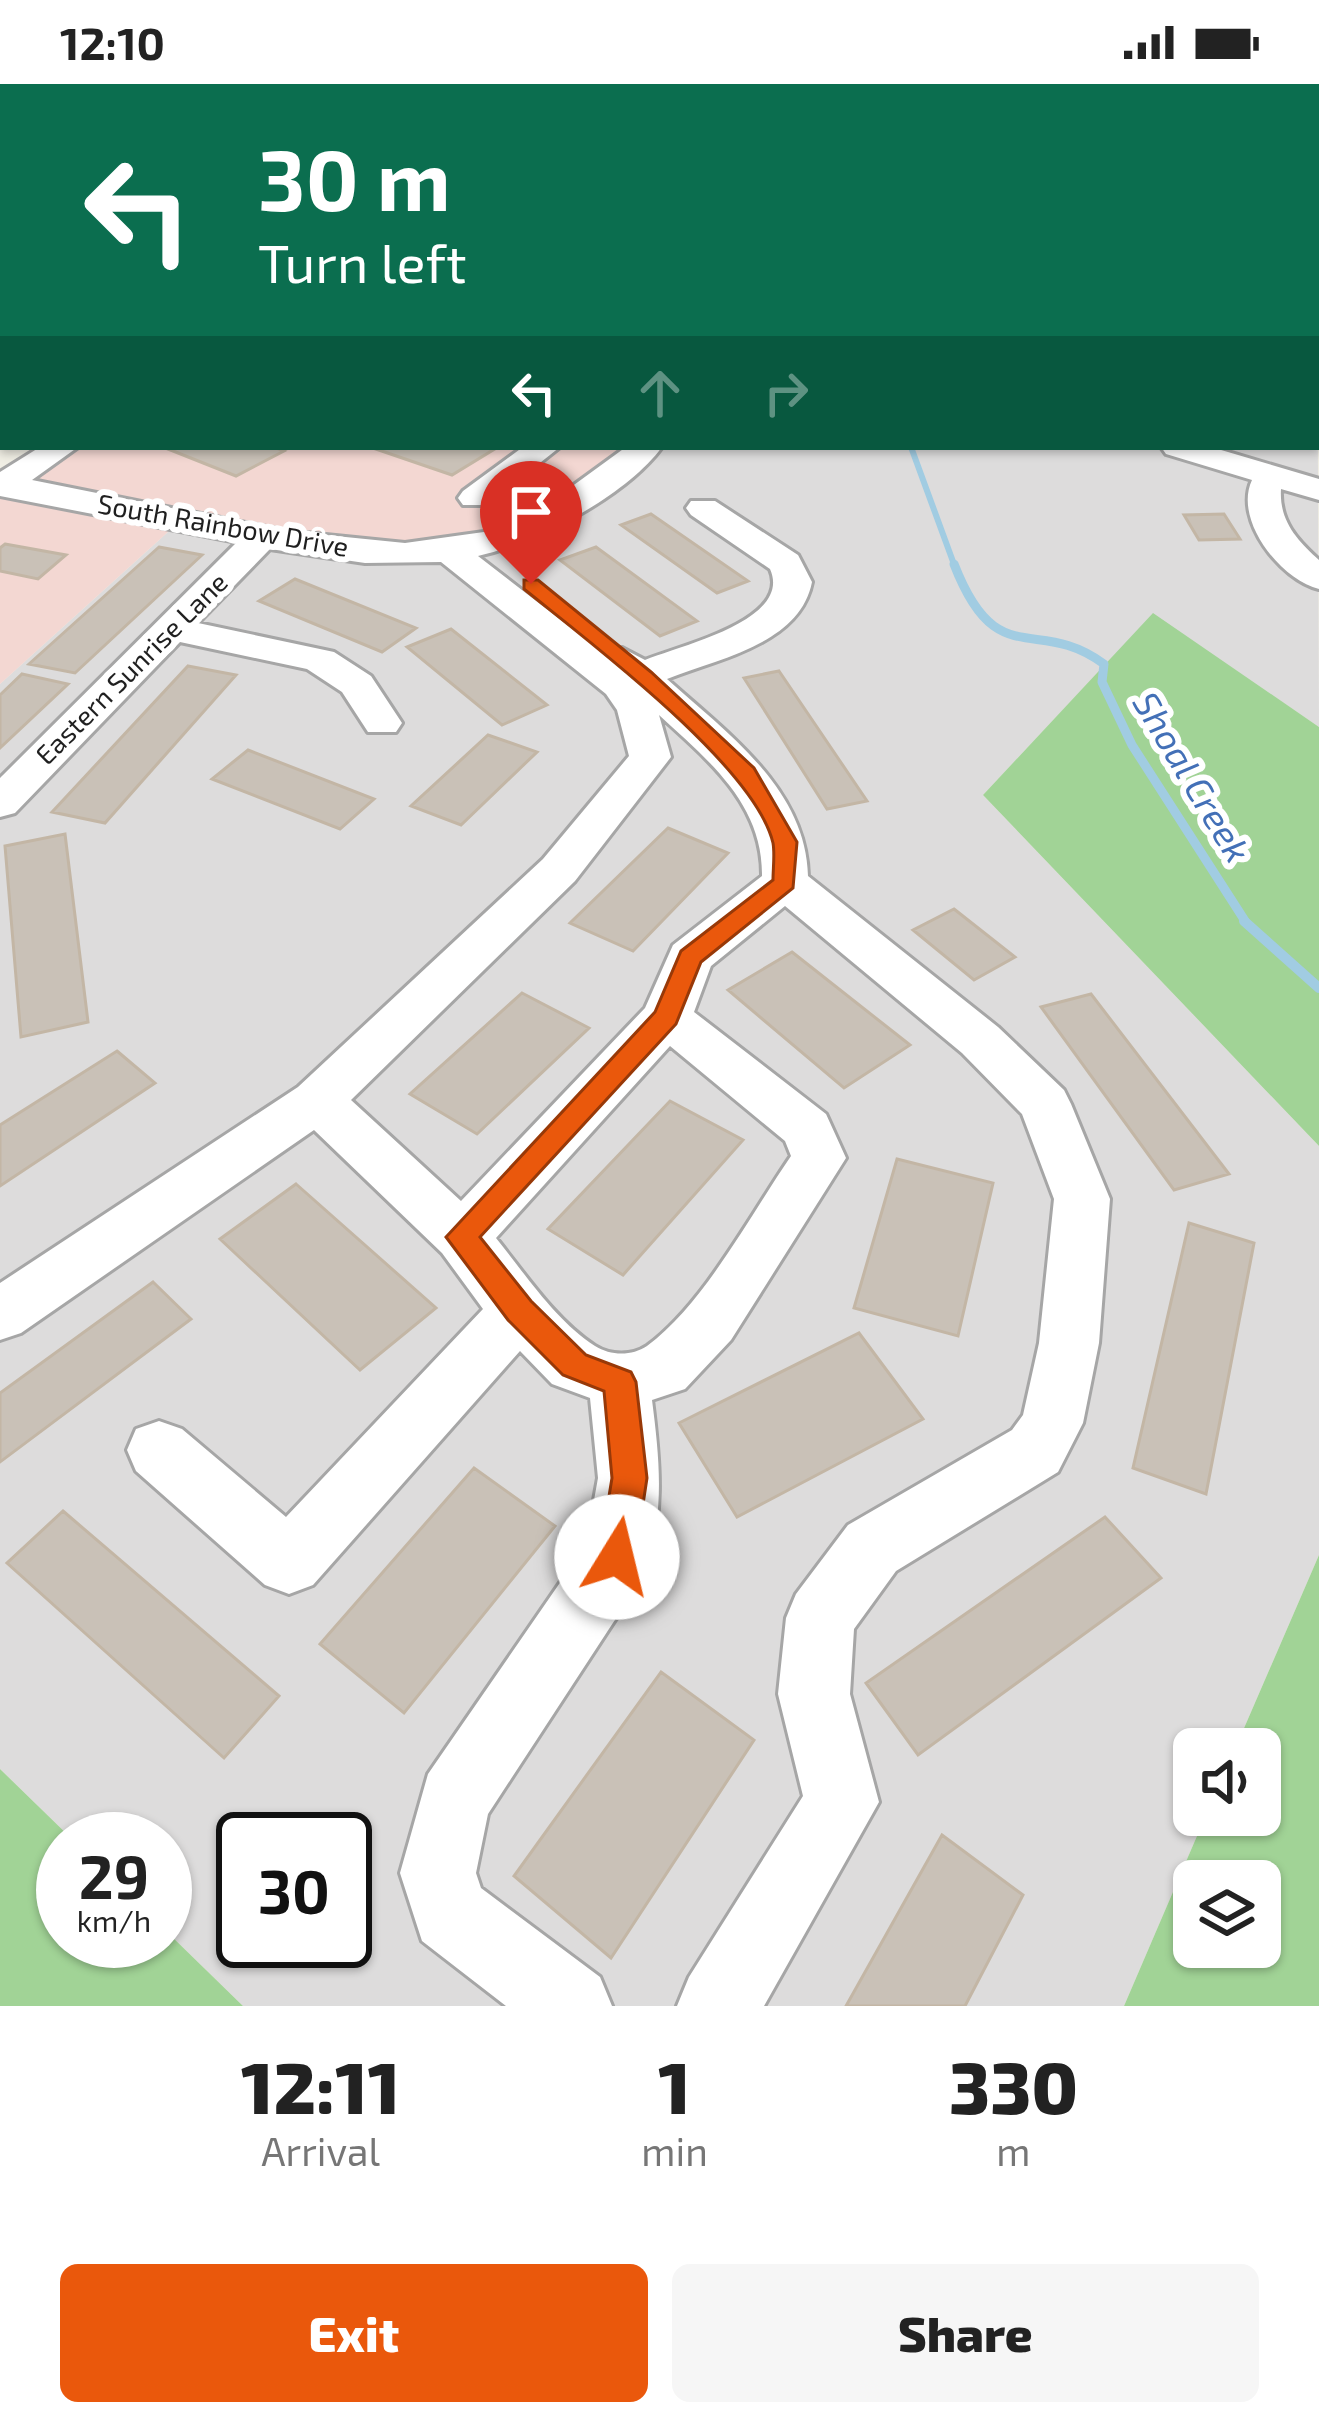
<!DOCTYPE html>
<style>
:root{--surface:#fff;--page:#f6f6f6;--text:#222;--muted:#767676;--accent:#ea580c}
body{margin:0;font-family:"Exo 2",sans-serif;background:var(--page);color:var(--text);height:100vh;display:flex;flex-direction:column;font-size:45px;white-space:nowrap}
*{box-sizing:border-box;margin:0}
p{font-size:39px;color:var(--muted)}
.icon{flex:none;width:66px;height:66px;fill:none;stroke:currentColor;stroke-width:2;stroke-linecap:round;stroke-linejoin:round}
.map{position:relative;height:1922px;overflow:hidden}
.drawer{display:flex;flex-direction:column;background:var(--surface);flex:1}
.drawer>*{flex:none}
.banner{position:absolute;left:0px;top:0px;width:1320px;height:366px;box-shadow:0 3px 9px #0004;background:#0b6e4f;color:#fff;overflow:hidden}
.controls{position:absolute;left:1173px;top:1644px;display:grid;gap:24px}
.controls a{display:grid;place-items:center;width:108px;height:108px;border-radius:18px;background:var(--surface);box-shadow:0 3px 9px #0004;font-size:60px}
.speed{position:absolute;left:36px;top:1728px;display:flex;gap:24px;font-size:60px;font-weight:700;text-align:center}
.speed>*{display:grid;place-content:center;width:156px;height:156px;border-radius:50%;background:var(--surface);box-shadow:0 3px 9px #0004;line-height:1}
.speed small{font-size:30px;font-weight:400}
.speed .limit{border:6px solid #111;border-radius:18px;background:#fff;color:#111}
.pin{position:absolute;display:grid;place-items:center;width:102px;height:102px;color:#fff;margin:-123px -51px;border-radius:50% 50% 50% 0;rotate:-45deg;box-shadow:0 0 12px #0007}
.pin .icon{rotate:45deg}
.me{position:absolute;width:132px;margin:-66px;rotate:9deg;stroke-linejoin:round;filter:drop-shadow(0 0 9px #0008)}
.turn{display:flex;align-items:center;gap:42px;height:252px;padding:0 60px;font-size:54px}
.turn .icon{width:156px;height:156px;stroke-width:2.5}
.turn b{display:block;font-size:84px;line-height:102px}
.lanes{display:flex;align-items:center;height:114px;padding:0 60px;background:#0003;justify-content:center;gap:60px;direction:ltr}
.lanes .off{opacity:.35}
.eta{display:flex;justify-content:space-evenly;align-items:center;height:204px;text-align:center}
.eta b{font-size:72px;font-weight:800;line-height:84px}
.button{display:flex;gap:24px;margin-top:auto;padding:24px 60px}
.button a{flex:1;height:138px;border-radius:18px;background:var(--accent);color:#fff;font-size:48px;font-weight:800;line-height:138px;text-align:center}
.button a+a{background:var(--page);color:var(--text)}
.status{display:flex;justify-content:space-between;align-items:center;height:84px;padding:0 60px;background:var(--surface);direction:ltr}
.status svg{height:33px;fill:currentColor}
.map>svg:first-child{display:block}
.residential{fill:#dddcdc;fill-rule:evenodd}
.commercial{fill:#f3d7d2}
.forest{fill:#a1d396;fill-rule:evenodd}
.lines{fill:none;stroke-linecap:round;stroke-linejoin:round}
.stream-far3{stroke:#a1cce2;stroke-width:4.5}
.stream-far2{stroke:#a1cce2;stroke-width:6}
.stream-far1{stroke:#a1cce2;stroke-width:9}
.stream{stroke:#a1cce2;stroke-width:10}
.building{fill:#c9c1b7;stroke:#c3b6a5;stroke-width:3}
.minor-casing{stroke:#a6a6a6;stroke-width:6}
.minor{fill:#fff;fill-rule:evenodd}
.route{fill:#ea580c;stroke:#983908;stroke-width:3}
.labels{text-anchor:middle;stroke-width:12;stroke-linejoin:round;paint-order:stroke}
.far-street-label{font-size:27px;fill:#1f1f1f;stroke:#fff}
.water-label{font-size:36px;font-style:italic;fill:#4370b7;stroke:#fff}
</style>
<div class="status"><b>12:10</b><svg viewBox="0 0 49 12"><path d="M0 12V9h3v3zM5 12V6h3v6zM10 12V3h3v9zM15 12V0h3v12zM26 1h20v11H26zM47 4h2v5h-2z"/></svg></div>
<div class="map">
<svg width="1319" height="1922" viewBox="0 0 1319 1922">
<rect width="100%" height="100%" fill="#f0eee4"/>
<path class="residential" d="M1317 157 1319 643 1153 530 983 711 1319 1062V1471L1235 1665H1194V1731H1206L1124 1922H243L165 1846V1755H72L0 1685V600L179 438 645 363H1317ZM243 1755H345V1857H243Z"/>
<path class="commercial" d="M0 0H1013L1020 3H3L0 243Z
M47 363H645L483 460 386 467 179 438 0 600V391Z"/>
<path class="forest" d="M1153 529 1319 643V1062L983 711Z
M1319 1471V1922H1124L1206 1731H1260V1665H1235ZM1260 1797V1863H1194V1797Z
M0 1685 72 1755H63V1857H165V1846L243 1922H0Z"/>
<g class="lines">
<path class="stream-far3" d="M1317 86 1319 81"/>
<path class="stream-far2" d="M911 363 955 483"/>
<path class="stream-far1" d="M954 480C997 591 1037 530 1104 580L1102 598 1132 661 1247 840"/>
<path class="stream" d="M1244 837 1319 904"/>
</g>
<path class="building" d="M163 363H274L284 367 236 392Z
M370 363H485L493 366 452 391Z
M651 430 748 497 717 509 621 441Z
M1224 430 1240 455 1199 456 1184 431Z
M5 460 66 471 38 495 0 487V464Z
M159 463 202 471 75 589 29 580Z
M596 463 697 537 660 552 560 476Z
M295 495 416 544 382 568 259 517Z
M451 545 547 621 502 641 407 563Z
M188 582 236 591 105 739 52 728Z
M779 587 867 717 827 725 744 594Z
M22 590 68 600 0 664V611Z
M488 651 537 668 461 741 411 722Z
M248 666 374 715 340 745 212 695Z
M668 744 728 769 633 867 570 839Z
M65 750 88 938 21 953 5 762Z
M954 825 1015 873 974 896 913 846Z
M792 868 910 961 844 1004 728 906Z
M522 909 589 944 477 1050 410 1010Z
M1091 910 1229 1090 1174 1106 1041 923Z
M117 967 155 999 0 1102V1041Z
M670 1017 743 1056 623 1191 548 1145Z
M897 1075 993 1099 958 1252 854 1224Z
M296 1100 436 1224 360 1286 220 1155Z
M1189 1139 1254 1159 1206 1410 1133 1384Z
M153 1198 191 1235 0 1378V1309Z
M859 1249 923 1335 737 1433 679 1339Z
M474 1384 555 1442 404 1629 320 1560Z
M63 1427 279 1612 224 1674 7 1479Z
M1105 1433 1161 1494 918 1671 866 1599Z
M661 1588 754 1656 611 1874 514 1792Z
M942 1751 1023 1811 965 1922H846Z"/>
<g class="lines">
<g class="minor-casing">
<path id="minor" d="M0 0H13L0 7Z
M224 0H252L255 3H226Z
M450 0H481L484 3H452Z
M1081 0H1113L1116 3H1083Z
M3 35V49L0 50V36Z
M1317 39H1319V53H1317Z
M0 100H3L0 115Z
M40 363H78L32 396 286 447 405 459 491 447 556 414 626 363H662C626 412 536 459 478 472L606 571 622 564 645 576C682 561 793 536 770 485L691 431 686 424 691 417H715L798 471 812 498C800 560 719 574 667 595 727 649 806 705 808 792L998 943 1064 1006 1071 1020 1110 1115 1099 1259 1083 1339 1058 1388 896 1487 854 1545 850 1610 879 1718 764 1922H677L689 1893 803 1712 778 1610 786 1534 796 1510 848 1441 1012 1346 1023 1331 1039 1259 1054 1115 1022 1030 962 969 785 822 711 882 694 928 826 1030 846 1074 731 1256 685 1305 652 1316C660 1378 666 1437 641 1496L488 1730 476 1789 481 1804 600 1893 612 1922H506L422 1857 400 1789 428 1690 586 1461 598 1394 590 1314 552 1300 520 1267 313 1501 289 1510 265 1501 136 1387 127 1366 136 1345 159 1337 182 1345 286 1433 483 1225 442 1169 314 1046 21 1249 0 1256V1199L298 1003 543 775 629 672 617 626 606 610 441 478 365 479 270 465 198 539 334 568 371 592 402 639 396 648H368L342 608 307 585 180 558 15 729 0 733V694L237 458 0 412V388ZM659 631C709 677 763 720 762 792L673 861 645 924 461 1117 351 1016 575 797 671 673ZM670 962 785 1057 791 1072C751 1130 704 1220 647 1262 632 1272 611 1272 595 1262 556 1237 525 1190 496 1154Z
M523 363H560L487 421H463L458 414 463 407Z
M1161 363H1211L1319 395V416L1281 405C1279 437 1297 456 1319 476V505C1281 496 1233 436 1252 396L1166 370Z"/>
</g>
<use href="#minor" class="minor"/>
</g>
<path class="route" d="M524 496H538L651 588 754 684 797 758 793 804 701 878 676 940 480 1153 531 1217 586 1271 631 1288 636 1298 647 1394 635 1473 629 1485 617 1491 604 1485 599 1473 612 1394 604 1307 563 1291 508 1236 446 1153 655 928 681 867 773 796C773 785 775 770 773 759 755 682 588 557 524 505Z"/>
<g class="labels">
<g class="far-street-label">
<text transform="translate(223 442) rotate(10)" y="9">South Rainbow Drive</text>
<text transform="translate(132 585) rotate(-45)" y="9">Eastern Sunrise Lane</text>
</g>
<g class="water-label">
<text transform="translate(1192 693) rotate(59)" y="13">Shoal Creek</text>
</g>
</g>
</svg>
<div class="controls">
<a><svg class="icon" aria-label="sound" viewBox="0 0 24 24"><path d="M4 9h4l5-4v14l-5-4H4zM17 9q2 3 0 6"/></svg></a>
<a><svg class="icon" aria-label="layers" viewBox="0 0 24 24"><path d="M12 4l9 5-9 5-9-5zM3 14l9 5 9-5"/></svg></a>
</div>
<div class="speed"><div>29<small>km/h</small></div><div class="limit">30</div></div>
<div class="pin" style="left:531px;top:500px;background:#d93025"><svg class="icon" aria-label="arrive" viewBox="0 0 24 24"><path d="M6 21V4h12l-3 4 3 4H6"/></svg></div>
<svg class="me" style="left:617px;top:1473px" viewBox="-20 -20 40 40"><circle r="19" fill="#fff"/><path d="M0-13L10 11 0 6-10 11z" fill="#ea580c"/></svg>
<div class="banner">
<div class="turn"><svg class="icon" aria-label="left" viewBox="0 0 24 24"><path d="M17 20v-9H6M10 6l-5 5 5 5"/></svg><div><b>30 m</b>Turn left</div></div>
<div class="lanes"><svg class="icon" aria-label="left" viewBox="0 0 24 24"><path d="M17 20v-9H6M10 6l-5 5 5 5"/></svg><svg class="icon off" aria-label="ahead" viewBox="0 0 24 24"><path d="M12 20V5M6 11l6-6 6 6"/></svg><svg class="icon off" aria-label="right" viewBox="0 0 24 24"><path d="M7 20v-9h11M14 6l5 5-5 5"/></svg></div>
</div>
</div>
<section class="drawer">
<div class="eta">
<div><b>12:11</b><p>Arrival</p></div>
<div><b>1</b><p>min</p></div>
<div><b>330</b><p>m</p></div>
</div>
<div class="button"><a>Exit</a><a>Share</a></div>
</section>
